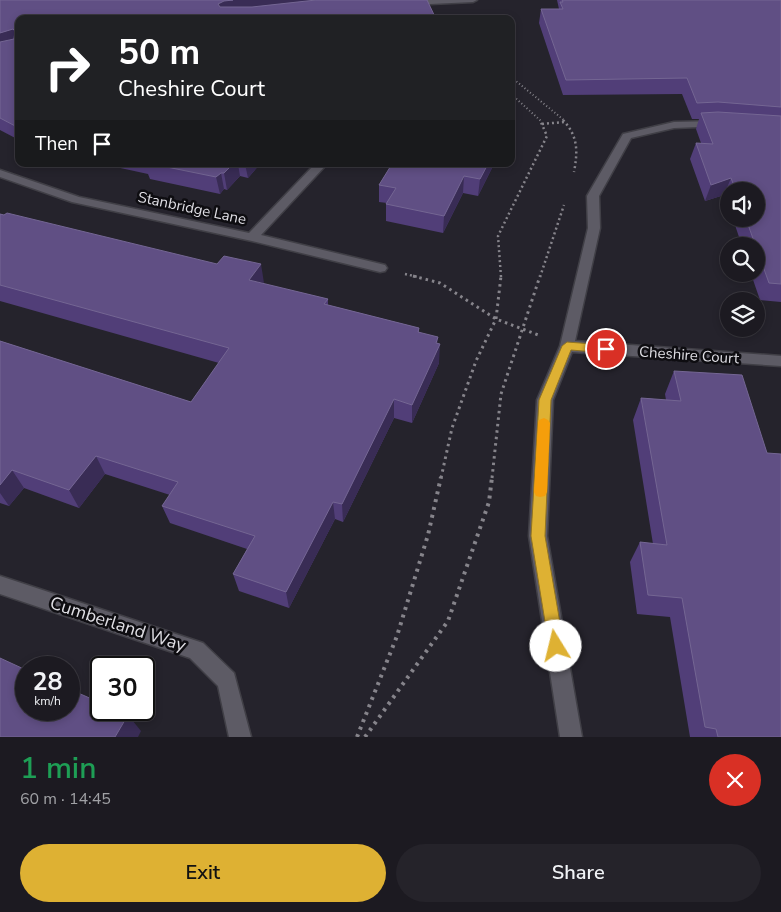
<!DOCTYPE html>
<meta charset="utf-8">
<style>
:root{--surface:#1c1a21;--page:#25232a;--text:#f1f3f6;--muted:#a0a1a5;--line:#3a383f;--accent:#deb133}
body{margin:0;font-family:"Nunito Sans",sans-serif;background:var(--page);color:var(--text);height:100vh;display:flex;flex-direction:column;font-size:19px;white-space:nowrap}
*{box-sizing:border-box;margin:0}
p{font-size:16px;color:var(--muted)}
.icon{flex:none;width:28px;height:28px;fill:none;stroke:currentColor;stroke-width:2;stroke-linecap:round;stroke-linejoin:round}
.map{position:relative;height:737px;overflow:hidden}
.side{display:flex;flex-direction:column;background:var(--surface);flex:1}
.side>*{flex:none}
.banner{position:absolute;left:15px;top:15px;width:500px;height:152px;border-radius:10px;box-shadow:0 2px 8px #0003,0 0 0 1px var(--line);background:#202124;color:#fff;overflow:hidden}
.fabs{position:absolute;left:720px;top:182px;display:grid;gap:10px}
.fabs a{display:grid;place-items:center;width:45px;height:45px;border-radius:50%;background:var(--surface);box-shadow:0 2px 8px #0003,0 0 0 1px var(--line);font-size:25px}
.speed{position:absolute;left:15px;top:656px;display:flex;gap:10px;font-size:25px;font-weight:700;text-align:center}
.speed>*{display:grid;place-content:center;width:65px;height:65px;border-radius:50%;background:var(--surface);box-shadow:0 2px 8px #0003,0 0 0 1px var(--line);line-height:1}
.speed small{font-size:12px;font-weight:400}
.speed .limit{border:2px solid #111;border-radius:8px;background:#fff;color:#111}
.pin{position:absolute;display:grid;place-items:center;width:42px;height:42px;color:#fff;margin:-21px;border:2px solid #fff;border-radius:50%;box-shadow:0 1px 5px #0007}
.me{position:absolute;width:55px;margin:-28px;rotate:351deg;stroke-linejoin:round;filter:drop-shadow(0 0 4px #0008)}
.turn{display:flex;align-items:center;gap:18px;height:105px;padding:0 20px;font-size:22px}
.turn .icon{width:65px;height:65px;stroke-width:2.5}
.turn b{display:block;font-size:35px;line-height:42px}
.then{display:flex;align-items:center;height:48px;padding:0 20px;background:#0003;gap:10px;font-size:19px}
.round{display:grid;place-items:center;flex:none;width:52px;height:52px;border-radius:26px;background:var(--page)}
.headline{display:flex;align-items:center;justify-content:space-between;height:85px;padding:0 20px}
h1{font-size:30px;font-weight:600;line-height:38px;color:#1e9e55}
.action{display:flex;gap:10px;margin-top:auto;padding:10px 20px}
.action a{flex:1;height:58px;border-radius:30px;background:var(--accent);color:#111;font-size:20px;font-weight:600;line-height:58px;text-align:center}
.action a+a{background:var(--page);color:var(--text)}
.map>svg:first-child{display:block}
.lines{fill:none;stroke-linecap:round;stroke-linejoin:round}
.street-casing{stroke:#403f46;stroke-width:3}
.path-far3{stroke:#86848b;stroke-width:2;stroke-dasharray:1 2.5;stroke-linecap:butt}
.path-far2{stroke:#86848b;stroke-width:2.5;stroke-dasharray:2 3;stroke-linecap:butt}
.path-far1{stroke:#86848b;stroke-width:3;stroke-dasharray:2.5 4;stroke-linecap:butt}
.path{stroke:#86848b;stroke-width:4;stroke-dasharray:3 5;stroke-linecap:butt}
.street{fill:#5d5b65;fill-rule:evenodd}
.wall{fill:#513e78}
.shaded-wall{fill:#392c55}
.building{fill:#604f84;stroke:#746693}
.route{fill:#deb133;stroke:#907321}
.slow{fill:#f59e0b}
.labels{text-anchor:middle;stroke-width:5;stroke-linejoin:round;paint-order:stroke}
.street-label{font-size:15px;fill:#dfdee4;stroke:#0e0d11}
.near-street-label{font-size:18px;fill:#dfdee4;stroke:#0e0d11}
</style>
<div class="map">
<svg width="781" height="737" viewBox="0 0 781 737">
<rect width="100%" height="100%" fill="#25232c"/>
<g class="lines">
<g class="street-casing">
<path id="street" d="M422 0H477L473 2 409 5 405 3 409 1Z
M717 121 721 122 722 124 721 126 674 128 631 138 599 196 600 228 575 341 781 356V366L572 352 553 400 547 536 582 737H560L529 536 537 400 560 346 588 228 587 196 623 134 674 122Z
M315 164H327L261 235 385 265 387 268 385 271 380 272 252 241 72 202 0 177V170L79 197 249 233Z
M0 576 203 643 234 673 251 737H229L218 686 190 658 0 594Z"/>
</g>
<path class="path-far3" d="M511 77 565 121
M511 94 541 121"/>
<path class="path-far2" d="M563 120C578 136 578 151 574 172
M542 124 564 122
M405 274 418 277
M501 277 498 236 547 136 540 120
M540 277 564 205"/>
<path class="path-far1" d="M413 276 440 283 496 319 541 336
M441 478 452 428 476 361 496 319 501 276
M492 478 501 394 540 276"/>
<path class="path" d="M357 737 397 636 428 535 441 477
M365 737 448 621 489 502 492 477"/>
<use href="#street" class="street"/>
</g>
<path class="wall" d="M0 0 19 19V140L0 130Z
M557 0H781V302L760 300 751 274H756V246H742L733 219H756V191H729V207L724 195 705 201 690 159 696 143H701L696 129 699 119H692L682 94 563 95 539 23 541 9H559Z
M102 164H260L248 178 240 176 227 190 224 189 220 194 150 179 148 174Z
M392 164H494L478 196 463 193 443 233 386 221V204L387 203 379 202V185Z
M0 214 264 284 328 299V305L419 328V332L438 344 439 363 412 423 394 418 343 522 335 519 289 608 239 591 233 574 247 549 170 523 162 506 170 495 105 474 79 508 24 488 9 506 0 503V341L191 402 219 363 0 301Z
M674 371 781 737H690L670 617 637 614 630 562 640 542 653 544 633 420 641 398 666 400 665 394Z"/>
<path class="shaded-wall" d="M233 0H357L226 15 218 4 224 1Z
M13 29 19 44 0 49V33Z
M233 164H238L240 176 227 190 224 173Z
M245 164H260L248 178Z
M488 164H494L478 196 480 179Z
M221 173 224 189 220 194 216 177Z
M464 176 463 193 443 233 444 216Z
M731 178 724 195 705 201 711 185Z
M261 264 264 283 249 280Z
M438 337 437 350 440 344 439 363 412 423V405Z
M394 399V418L343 522 342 504Z
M96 456 105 474 79 508 69 490Z
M12 470 24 488 9 506 0 493V485Z
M333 502 335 519 289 608 286 592Z
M128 715 141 731 138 737H115Z"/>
<path class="building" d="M0 0H233L224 1 218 4 220 7H252L316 0H427L436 19H19V128L0 118V42L14 39 15 31 13 29 0 33Z
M562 0H781V107L718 102 697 103 687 78 566 80 541 9H563L560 2H563Z
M718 112 781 116V284L769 283 746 219H756V191H736L731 178 711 185 696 143 713 144 701 113Z
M152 164H233L224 173H221L216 177Z
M392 164H488L480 179 464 176 444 216 386 204 396 188 379 185Z
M7 213 217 264 224 256 261 264 249 280 328 299 324 304 419 328 418 332 438 337 436 343 440 344 412 405 394 399 342 504 333 502 286 592 233 574 255 536 162 506 178 482 96 456 69 490 12 470 0 485V341L191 402 229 348 0 285V214L4 215Z
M674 371 742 375 767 453 781 454V737H718L716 729 705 727 682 598 648 595 640 542 667 545 641 398 681 401Z
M0 658 26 670V710H69V689L101 703V710H117L128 715 115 737H0Z"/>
<path class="route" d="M567 342 606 345 612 349 606 353 571 350 551 400 545 536 564 646 562 651 556 653 551 651 549 646 531 536 539 400 562 346Z"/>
<path class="slow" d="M544 418 548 420 550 423 547 492 545 496 540 497 536 496 534 492 538 423 539 420Z"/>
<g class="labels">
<g class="street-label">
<text transform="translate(192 208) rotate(12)" y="5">Stanbridge Lane</text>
<text transform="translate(689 355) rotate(4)" y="5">Cheshire Court</text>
</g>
<g class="near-street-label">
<text transform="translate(118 624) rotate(18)" y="6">Cumberland Way</text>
</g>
</g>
</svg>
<div class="fabs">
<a><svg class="icon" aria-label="sound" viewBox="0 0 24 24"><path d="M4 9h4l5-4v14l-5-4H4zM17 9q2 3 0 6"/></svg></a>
<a><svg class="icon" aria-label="search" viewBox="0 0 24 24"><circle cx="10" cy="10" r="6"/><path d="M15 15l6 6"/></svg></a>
<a><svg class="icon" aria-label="layers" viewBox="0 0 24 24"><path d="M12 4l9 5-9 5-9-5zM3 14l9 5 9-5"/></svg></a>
</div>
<div class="speed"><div>28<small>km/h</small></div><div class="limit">30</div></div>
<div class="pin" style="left:606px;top:349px;background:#d93025"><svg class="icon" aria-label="arrive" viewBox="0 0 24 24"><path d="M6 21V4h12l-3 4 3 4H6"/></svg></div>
<svg class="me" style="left:556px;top:646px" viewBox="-20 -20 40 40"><circle r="19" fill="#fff"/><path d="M0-13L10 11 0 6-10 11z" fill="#deb133"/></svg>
<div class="banner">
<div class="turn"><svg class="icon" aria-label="right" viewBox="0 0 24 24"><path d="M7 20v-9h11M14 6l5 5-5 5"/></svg><div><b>50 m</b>Cheshire Court</div></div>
<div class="then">Then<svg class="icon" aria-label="arrive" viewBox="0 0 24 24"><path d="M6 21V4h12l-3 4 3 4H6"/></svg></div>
</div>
</div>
<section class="side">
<div class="headline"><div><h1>1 min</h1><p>60 m · 14:45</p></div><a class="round" style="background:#d93025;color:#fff"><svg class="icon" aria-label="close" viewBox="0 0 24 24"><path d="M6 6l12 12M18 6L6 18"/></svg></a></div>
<div class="action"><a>Exit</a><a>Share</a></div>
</section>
